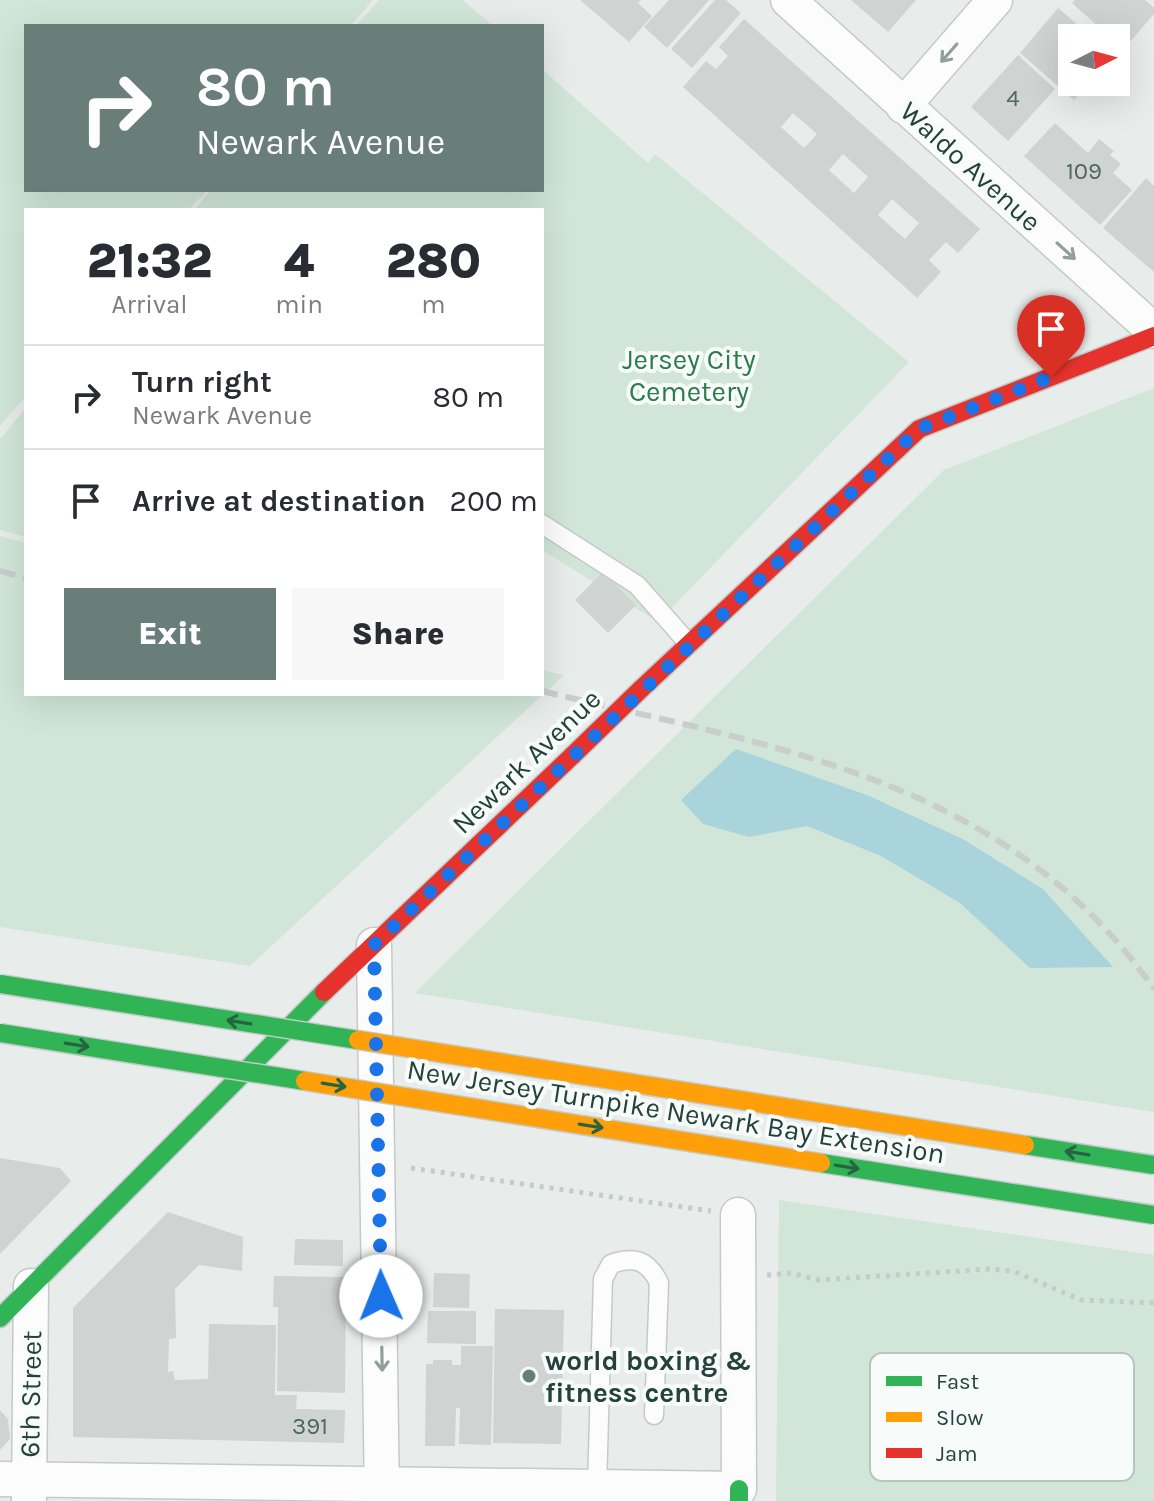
<!DOCTYPE html>
<style>
:root{--surface:#fff;--page:#f7f7f7;--text:#2b2b33;--muted:#7c7c81;--line:#e1e1e2;--accent:#697e78}
body{margin:0;font-family:Karla,sans-serif;background:var(--page);color:var(--text);height:100vh;display:flex;flex-direction:column;font-size:30px;white-space:nowrap}
*{box-sizing:border-box;margin:0}
p{font-size:26px;color:var(--muted)}
.icon{flex:none;width:44px;height:44px;fill:none;stroke:currentColor;stroke-width:2;stroke-linecap:round;stroke-linejoin:round}
.map{position:relative;flex:1;overflow:hidden}
.drawer{position:absolute;left:24px;top:208px;width:520px;height:488px;display:flex;flex-direction:column;background:var(--surface);border-radius:0px;box-shadow:0 8px 32px #0002}
.drawer>*{flex:none}
.hud{position:absolute;left:24px;top:24px;width:520px;height:168px;border-radius:0px;box-shadow:0 8px 32px #0002;background:#697e78;color:#fff;overflow:hidden}
.needle{width:52px;rotate:84deg}
.buttons{position:absolute;left:1058px;top:24px;display:grid;gap:16px}
.buttons a{display:grid;place-items:center;width:72px;height:72px;border-radius:0px;background:var(--surface);box-shadow:0 8px 32px #0002;font-size:40px}
.pin{position:absolute;display:grid;place-items:center;width:68px;height:68px;color:#fff;margin:-82px -34px;border-radius:50% 50% 50% 0;rotate:-45deg;box-shadow:0 0 8px #0007}
.pin .icon{rotate:45deg}
.me{position:absolute;width:88px;margin:-44px;rotate:359deg;stroke-linejoin:round;filter:drop-shadow(0 0 6px #0008)}
.turn{display:flex;align-items:center;gap:28px;height:168px;padding:0 40px;font-size:36px}
.turn .icon{width:104px;height:104px;stroke-width:2.5}
.turn b{display:block;font-size:56px;line-height:68px}
.eta{display:flex;justify-content:space-evenly;align-items:center;height:136px;text-align:center}
.eta b{font-size:48px;font-weight:800;line-height:56px}
.primary-button{display:flex;gap:16px;margin-top:auto;padding:16px 40px}
.primary-button a{flex:1;height:92px;border-radius:0px;background:var(--accent);color:#fff;font-size:32px;font-weight:800;line-height:92px;text-align:center}
.primary-button a+a{background:var(--page);color:var(--text)}
ul{padding:0;list-style:none}
li{display:flex;align-items:center;gap:24px;height:104px;padding:0 40px;border-top:2px solid var(--line)}
li div{flex:1}
li b{display:block;font-size:30px}
li em{font-style:normal}
.map>svg:first-child{display:block}
.green{fill:#d1e6d8}
.water{fill:#a9d4db}
.building{fill:#cfd4d2;fill-rule:evenodd}
.lines{fill:none;stroke-linecap:round;stroke-linejoin:round}
.lane-casing{stroke:#c5cac8;stroke-width:21}
.street-casing{stroke:#c5cac8;stroke-width:37}
.fast-casing{stroke:#c3cbc8;stroke-width:21}
.jam-casing{stroke:#c3cbc8;stroke-width:21}
.path{stroke:#c3ccca;stroke-width:5;stroke-dasharray:4 6;stroke-linecap:butt}
.lane{stroke:#fcfcfc;stroke-width:18}
.street{stroke:#fcfcfc;stroke-width:34}
.fast{stroke:#30b455;stroke-width:18}
.jam{stroke:#e5322d;stroke-width:18}
.rail{stroke:#c9cdcc;stroke-width:6;stroke-dasharray:16 8;stroke-linecap:butt}
.fast-bridge-casing{stroke:#c3cbc8;stroke-width:21;stroke-linecap:butt}
.slow-bridge-casing{stroke:#c3cbc8;stroke-width:21;stroke-linecap:butt}
.jam-bridge-casing{stroke:#c3cbc8;stroke-width:21;stroke-linecap:butt}
.fast-bridge{stroke:#30b455;stroke-width:18}
.slow-bridge{stroke:#ff9f0a;stroke-width:18}
.jam-bridge{stroke:#e5322d;stroke-width:18}
.oneway{stroke:#909f9b}
.oneway2{stroke:#286442}
.route{stroke:#1a73e8;stroke-width:14;stroke-dasharray:0 25.2}
.poi-dot{fill:#697e78;stroke:#f7fbf9;stroke-width:3}
.labels{text-anchor:middle;stroke-width:8;stroke-linejoin:round;paint-order:stroke}
.number-label{font-size:24px;fill:#506761}
.street-label{font-size:28px;fill:#24423a;stroke:#f7fbf9}
.park-label{font-size:28px;fill:#2d7a4b;stroke:#f7fbf9}
.poi-label{font-size:28px;font-weight:bold;fill:#24423a;stroke:#f7fbf9;text-anchor:start}
.key{fill:#f7fbf9;stroke:#b8c4c0;stroke-width:2}
.key-label{font-size:22px;fill:#24423a}
</style>
<div class="map">
<svg width="1154" height="1501" viewBox="0 0 1154 1501">
<rect width="100%" height="100%" fill="#e8edeb"/>
<path class="green" d="M0 0H373L350 26H26V190H207L189 210H26V396L0 426Z
M379 0H463L493 26H356Z
M542 69 648 163 655 154 909 362 658 622 542 550V210H194L211 190H542Z
M1154 388V1112L415 993 944 470Z
M26 408V537L0 530V439Z
M0 536 26 543V694H542V670L564 675 250 966 0 927Z
M779 1200 1154 1255V1501H776Z"/>
<path class="water" d="M736 749 867 795 963 839 1043 889 1113 967 1030 968 960 903 881 856 807 826 749 837 703 824 681 800Z"/>
<path class="building" d="M580 0H641L638 3 652 16 629 42Z
M669 0H709L667 48 644 27Z
M715 0H726L741 13 692 68 671 49Z
M851 0H916L888 32Z
M1075 0H1145L1154 8V14L1124 49 1116 38H1111L1072 3Z
M1058 8 1093 38H1072V82H1091L1074 100 1020 53Z
M744 19 980 229 958 253 946 242 929 260 941 272 917 298 683 87 706 61 716 69 728 56 719 47ZM793 113 817 134 804 148 781 127ZM843 154 868 177 854 193 829 170ZM892 199 919 223 905 239 878 215Z
M1018 55 1055 89 1008 141 971 107Z
M1055 123 1088 153 1099 139 1114 151 1110 155 1121 164 1113 173 1132 190 1100 225 1024 156Z
M1146 178 1154 186V272L1103 228Z
M603 572 636 605 608 633 575 600Z
M0 1158 60 1168 71 1181 0 1254Z
M168 1212 243 1237 242 1271 199 1265 175 1289 176 1338 169 1339 168 1372 173 1371 175 1380 208 1379 209 1324 276 1325 275 1395H297L296 1409 345 1410 344 1443 73 1437V1308Z
M295 1239 343 1240V1266L294 1265Z
M434 1273 470 1274 469 1308 433 1307Z
M274 1276 346 1277 345 1393 277 1391 278 1307H273Z
M495 1309 564 1310 561 1444 493 1443Z
M428 1311H476V1344L427 1343Z
M461 1346H493L491 1445 459 1444 460 1408H456L455 1446H425L426 1364H433V1360H452V1365H461Z
M0 1410 8 1419 10 1439 0 1450Z"/>
<g class="lines">
<g class="lane-casing">
<path id="lane" d="M542 524 637 585 689 644
M597 1487 603 1279 611 1264C635 1256 648 1260 659 1283L654 1415"/>
</g>
<g class="street-casing">
<path id="street" d="M788 0 1154 331
M903 106 995 0
M374 945 382 1501
M0 1479 739 1489 738 1215
M29 1501 31 1286"/>
</g>
<g class="fast-casing">
<path id="fast" d="M0 1318 324 992
M739 1489V1501"/>
</g>
<g class="jam-casing">
<path id="jam" d="M641 689 919 429 1154 336
M324 992 573 755"/>
</g>
<path class="path" d="M411 1168 711 1211
M767 1275 791 1273 819 1280 989 1269 1013 1271 1081 1300 1154 1303"/>
<use href="#lane" class="lane"/>
<use href="#street" class="street"/>
<use href="#fast" class="fast"/>
<use href="#jam" class="jam"/>
<path class="rail" d="M0 571 26 578
M542 691C773 747 1006 778 1154 989"/>
<g class="fast-bridge-casing">
<path id="fast-bridge" d="M0 984 358 1040
M0 1033 305 1081
M1025 1145 1154 1165
M821 1163 1154 1215"/>
</g>
<g class="slow-bridge-casing">
<path id="slow-bridge" d="M358 1040 1025 1145
M305 1081 821 1163"/>
</g>
<g class="jam-bridge-casing">
<path id="jam-bridge" d="M573 755 641 689"/>
</g>
<use href="#fast-bridge" class="fast-bridge"/>
<use href="#slow-bridge" class="slow-bridge"/>
<use href="#jam-bridge" class="jam-bridge"/>
</g>
<defs><path id="oneway-shaft" d="M-6 0H5M1.5-3L5.5 0L1.5 3" fill="none" stroke-width="1.6" stroke-linecap="round" stroke-linejoin="round" transform="scale(2)"/></defs>
<g class="oneway">
<use href="#oneway-shaft" transform="translate(949 53) rotate(131)"/>
<use href="#oneway-shaft" transform="translate(1066 251) rotate(42)"/>
<use href="#oneway-shaft" transform="translate(382 1359) rotate(89)"/>
</g>
<g class="oneway2">
<use href="#oneway-shaft" transform="translate(239 1022) rotate(-171)"/>
<use href="#oneway-shaft" transform="translate(77 1045) rotate(9)"/>
<use href="#oneway-shaft" transform="translate(334 1085) rotate(9)"/>
<use href="#oneway-shaft" transform="translate(591 1126) rotate(9)"/>
<use href="#oneway-shaft" transform="translate(1077 1153) rotate(-171)"/>
<use href="#oneway-shaft" transform="translate(847 1167) rotate(9)"/>
</g>
<g class="lines">
<path class="route" d="M381 1296 374 945 919 429 1051 377"/>
</g>
<circle class="poi-dot" cx="529" cy="1376" r="8"/>
<g class="labels">
<g class="number-label">
<text x="1013" y="106">4</text>
<text x="1084" y="179">109</text>
<text x="310" y="1434">391</text>
</g>
<g class="street-label">
<text transform="translate(971 166) rotate(42)" y="10">Waldo Avenue</text>
<text transform="translate(526 761) rotate(-44)" y="10">Newark Avenue</text>
<text transform="translate(676 1111) rotate(9)" y="10">New Jersey Turnpike Newark Bay Extension</text>
<text transform="translate(30 1394) rotate(-89)" y="10">6th Street</text>
</g>
<g class="park-label">
<text x="689" y="369">Jersey City<tspan x="689" dy="32">Cemetery</tspan></text>
</g>
<g class="poi-label">
<text x="545" y="1370">world boxing &amp;<tspan x="545" dy="32">fitness centre</tspan></text>
</g>
</g>
<rect x="870" y="1353" width="264" height="128" rx="12" class="key"/>
<rect x="886" y="1376" width="36" height="10" fill="#30b455"/>
<rect x="886" y="1412" width="36" height="10" fill="#ff9f0a"/>
<rect x="886" y="1448" width="36" height="10" fill="#e5322d"/>
<g class="key-label">
<text x="936" y="1389">Fast</text>
<text x="936" y="1425">Slow</text>
<text x="936" y="1461">Jam</text>
</g>
</svg>
<div class="buttons">
<a><svg class="needle" viewBox="-14 -14 28 28"><path d="M0-13l5 13h-10z" fill="#e53935"/><path d="M0 13l5-13h-10z" fill="#7c7c81"/></svg></a>
</div>
<div class="pin" style="left:1051px;top:377px;background:#d93025"><svg class="icon" aria-label="arrive" viewBox="0 0 24 24"><path d="M6 21V4h12l-3 4 3 4H6"/></svg></div>
<svg class="me" style="left:381px;top:1296px" viewBox="-20 -20 40 40"><circle r="19" fill="#fff"/><path d="M0-13L10 11 0 6-10 11z" fill="#1a73e8"/></svg>
<div class="hud">
<div class="turn"><svg class="icon" aria-label="right" viewBox="0 0 24 24"><path d="M7 20v-9h11M14 6l5 5-5 5"/></svg><div><b>80 m</b>Newark Avenue</div></div>
</div>
<section class="drawer">
<div class="eta">
<div><b>21:32</b><p>Arrival</p></div>
<div><b>4</b><p>min</p></div>
<div><b>280</b><p>m</p></div>
</div>
<ul>
<li><svg class="icon" aria-label="right" viewBox="0 0 24 24"><path d="M7 20v-9h11M14 6l5 5-5 5"/></svg><div><b>Turn right</b><p>Newark Avenue</p></div><em>80 m</em></li>
<li><svg class="icon" aria-label="arrive" viewBox="0 0 24 24"><path d="M6 21V4h12l-3 4 3 4H6"/></svg><div><b>Arrive at destination</b></div><em>200 m</em></li>
</ul>
<div class="primary-button"><a>Exit</a><a>Share</a></div>
</section>
</div>
